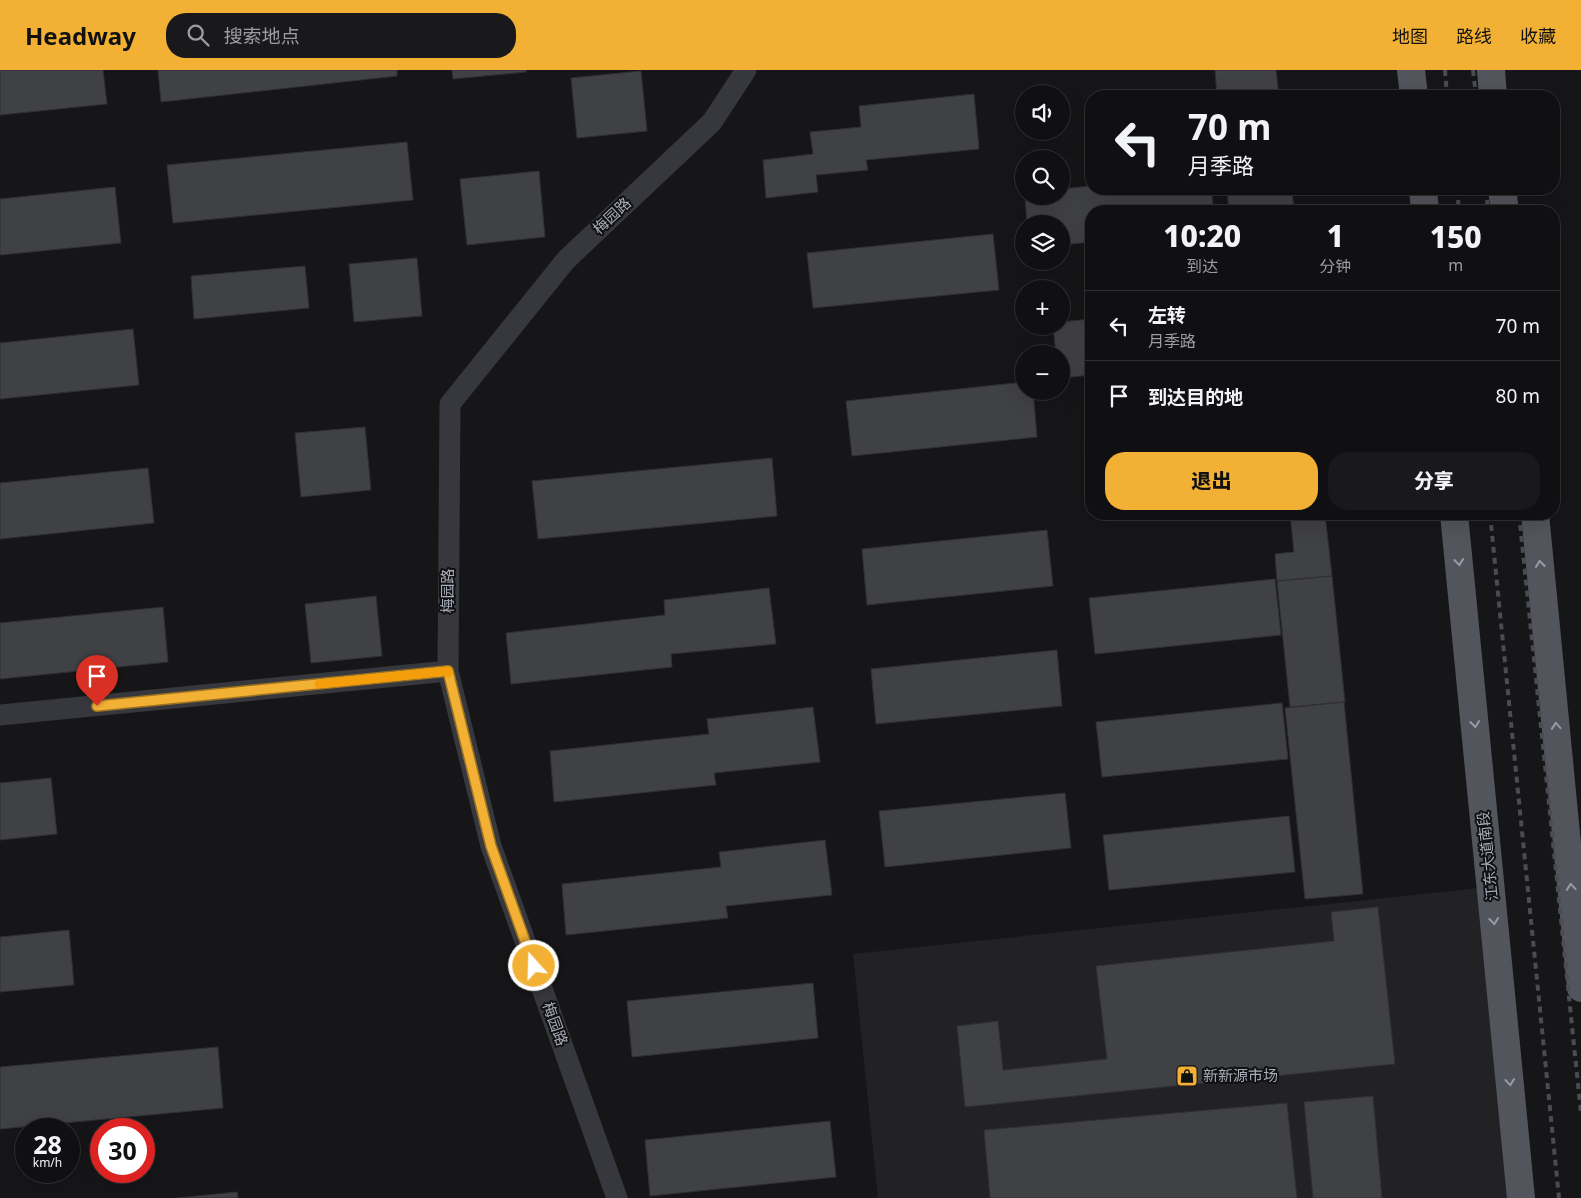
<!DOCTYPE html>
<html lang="zh">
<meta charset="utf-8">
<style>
:root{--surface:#101012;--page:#19191b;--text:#f1f3f6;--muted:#9c9d9f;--line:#303032;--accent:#f2b134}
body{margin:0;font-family:"Noto Sans","Noto Sans SC",sans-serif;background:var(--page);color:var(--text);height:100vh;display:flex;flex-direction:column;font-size:19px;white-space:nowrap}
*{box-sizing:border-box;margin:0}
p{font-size:16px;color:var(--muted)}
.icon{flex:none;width:28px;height:28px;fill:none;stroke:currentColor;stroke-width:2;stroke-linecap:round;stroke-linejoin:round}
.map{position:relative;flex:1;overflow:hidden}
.details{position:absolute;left:1085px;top:135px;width:475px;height:315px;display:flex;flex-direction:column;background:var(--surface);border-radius:20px;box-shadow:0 5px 20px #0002,0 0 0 1px var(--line)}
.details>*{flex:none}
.banner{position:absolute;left:1085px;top:20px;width:475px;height:105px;border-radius:20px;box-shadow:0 5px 20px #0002,0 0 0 1px var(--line);background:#101012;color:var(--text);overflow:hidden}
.controls{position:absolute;left:1015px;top:15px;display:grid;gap:10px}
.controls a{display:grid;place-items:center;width:55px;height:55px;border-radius:50%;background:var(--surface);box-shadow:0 5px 20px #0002,0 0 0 1px var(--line);font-size:25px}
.speed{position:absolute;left:15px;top:1048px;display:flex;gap:10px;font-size:25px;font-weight:700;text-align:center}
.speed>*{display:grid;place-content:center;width:65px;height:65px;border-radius:50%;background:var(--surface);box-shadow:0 5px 20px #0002,0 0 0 1px var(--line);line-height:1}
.speed small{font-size:12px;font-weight:400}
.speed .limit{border:8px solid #d22;background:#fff;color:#111}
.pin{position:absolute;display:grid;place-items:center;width:42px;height:42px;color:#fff;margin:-51px -21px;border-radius:50% 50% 50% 0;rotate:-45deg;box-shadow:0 0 5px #0007}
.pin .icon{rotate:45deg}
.me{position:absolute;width:55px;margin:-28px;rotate:340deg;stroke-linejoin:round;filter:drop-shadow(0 0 4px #0008)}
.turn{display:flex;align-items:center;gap:18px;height:105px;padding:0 20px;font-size:22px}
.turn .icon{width:65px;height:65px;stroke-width:2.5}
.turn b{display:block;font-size:35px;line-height:42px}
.eta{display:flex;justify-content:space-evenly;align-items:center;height:85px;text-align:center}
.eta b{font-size:30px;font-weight:800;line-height:35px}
.primary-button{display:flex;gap:10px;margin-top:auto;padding:10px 20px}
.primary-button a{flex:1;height:58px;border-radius:20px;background:var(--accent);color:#111;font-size:20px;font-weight:800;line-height:58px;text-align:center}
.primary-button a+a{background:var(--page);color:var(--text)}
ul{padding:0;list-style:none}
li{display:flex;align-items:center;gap:15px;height:70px;padding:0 20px;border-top:1px solid var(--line)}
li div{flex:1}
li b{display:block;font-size:19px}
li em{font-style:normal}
header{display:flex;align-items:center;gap:30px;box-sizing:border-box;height:70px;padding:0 25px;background:var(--accent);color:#111}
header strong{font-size:24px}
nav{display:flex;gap:28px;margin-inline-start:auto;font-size:18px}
.search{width:350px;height:45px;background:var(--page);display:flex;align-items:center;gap:12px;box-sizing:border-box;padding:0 18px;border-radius:20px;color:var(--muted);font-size:19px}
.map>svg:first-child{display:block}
.built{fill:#222225}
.building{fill:#404145;stroke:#303034}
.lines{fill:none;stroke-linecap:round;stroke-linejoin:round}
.street{stroke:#37383d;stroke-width:21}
.primary{stroke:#53555c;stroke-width:28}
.rail{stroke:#4a4c52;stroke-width:4;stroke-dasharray:6 5;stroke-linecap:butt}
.oneway{stroke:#979ba6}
.route-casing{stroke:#9d7322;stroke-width:12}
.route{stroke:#f2b134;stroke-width:9}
.slow{stroke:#f59e0b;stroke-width:9}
.labels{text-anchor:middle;stroke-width:4;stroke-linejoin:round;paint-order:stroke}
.street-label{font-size:15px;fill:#a8adb8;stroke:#111113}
.poi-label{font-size:15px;fill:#a8adb8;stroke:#111113;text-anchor:start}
</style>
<header>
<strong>Headway</strong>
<div class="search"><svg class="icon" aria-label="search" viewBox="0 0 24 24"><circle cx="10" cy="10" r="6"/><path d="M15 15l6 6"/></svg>搜索地点</div>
<nav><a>地图</a><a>路线</a><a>收藏</a></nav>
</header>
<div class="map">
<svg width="1581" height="1128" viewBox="0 0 1581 1128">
<rect width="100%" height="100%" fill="#161618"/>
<path class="built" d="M1490 817 1520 1128H878L853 884Z"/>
<path class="building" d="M0 0H103L107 34 0 45Z
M158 0H397V6L161 32Z
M452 0H526V2L453 9Z
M1215 0H1276L1279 26H1217Z
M641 1 647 61 577 68 571 8Z
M974 24 979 79 866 90 868 100 816 105 818 122 766 128 763 90 813 84 810 62 861 57 859 36Z
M407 72 413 130 173 153 167 95Z
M539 101 545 167 467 175 460 109Z
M1091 116V119H1211L1214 141H1091V172L1061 175V154H1027L1025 126H1061V119Z
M115 117 121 173 0 185V129Z
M1227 119H1292L1294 141H1229Z
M993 164 999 220 813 238 807 183Z
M417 188 422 246 354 252 349 194Z
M305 196 309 238 194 249 191 206Z
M1091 249V305L1061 308V284H1056L1053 256H1061V252Z
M133 259 139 315 0 329V273Z
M1024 312V321H1033L1037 367 852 386 846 331Z
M365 357 371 420 301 427 295 363Z
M1084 377H1091V433H1090Z
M772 388 777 446 538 469 532 411Z
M148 398 154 453 0 469V413Z
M1290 444H1325L1332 506 1277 511 1275 484 1294 482Z
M1047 460 1053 516 867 535 862 479Z
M1332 506 1345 632 1290 637 1277 511Z
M1275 509 1281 565 1095 584 1089 528Z
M769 518 776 574 671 584 672 597 511 614 506 563 665 545 664 530Z
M376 526 382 586 311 593 305 534Z
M163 537 168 592 0 609V553Z
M1057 580 1062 636 876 654 871 599Z
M1344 632 1363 824 1305 829 1285 638Z
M1282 633 1288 689 1102 707 1096 652Z
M813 637 820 692 714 703 716 715 554 732 550 681 709 664 707 649Z
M51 708 57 764 0 770V713Z
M1065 723 1071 778 885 797 879 741Z
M1289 746 1295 802 1109 820 1103 765Z
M825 770 832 825 726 836 728 848 566 865 562 814 721 797 719 782Z
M1378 837 1395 994 965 1037 957 956 998 951 1003 1000 1107 989 1096 896 1334 871 1331 842Z
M69 860 74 915 0 922V867Z
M813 913 818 968 632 987 627 931Z
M218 977 223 1038 0 1059V997Z
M1373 1026 1382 1128H1313L1304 1032Z
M1287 1033 1297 1128H990L984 1060Z
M830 1051 836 1107 650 1126 645 1070Z
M237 1122 238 1128H177Z"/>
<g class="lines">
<path class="street" d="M0 645 448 601
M617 1128 491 776 448 601 450 334 566 190 712 52 746 0"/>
<path class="primary" d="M1411 0 1414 26
M1491 0 1493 26
M1423 119 1425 141
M1502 119 1505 141
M1454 444 1521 1128
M1535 444 1581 918"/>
<path class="rail" d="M1445 0 1447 26
M1473 0 1476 26
M1457 119 1459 141
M1486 119 1488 141
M1490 444 1559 1128
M1519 444 1581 1043"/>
</g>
<defs><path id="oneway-chevron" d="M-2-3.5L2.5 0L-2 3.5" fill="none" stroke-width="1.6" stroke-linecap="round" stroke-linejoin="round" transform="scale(1.25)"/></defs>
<g class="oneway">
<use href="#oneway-chevron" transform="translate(1459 492) rotate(84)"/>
<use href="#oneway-chevron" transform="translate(1540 494) rotate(-96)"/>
<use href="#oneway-chevron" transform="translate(1475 654) rotate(84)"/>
<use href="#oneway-chevron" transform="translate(1556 656) rotate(-95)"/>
<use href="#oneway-chevron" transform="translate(1571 817) rotate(-95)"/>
<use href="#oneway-chevron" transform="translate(1494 851) rotate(84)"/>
<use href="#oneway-chevron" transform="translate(1510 1012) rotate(84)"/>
</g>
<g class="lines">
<g class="route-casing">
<path id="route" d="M97 636 448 601 491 776 534 896"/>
</g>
<use href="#route" class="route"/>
<path class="slow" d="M319 614 448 601V603"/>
</g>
<defs>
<g id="shop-square" transform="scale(1.125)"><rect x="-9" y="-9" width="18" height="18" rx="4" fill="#f2b134" stroke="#111113"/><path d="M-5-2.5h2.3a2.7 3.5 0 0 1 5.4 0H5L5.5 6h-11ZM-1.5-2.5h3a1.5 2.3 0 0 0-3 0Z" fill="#111"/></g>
</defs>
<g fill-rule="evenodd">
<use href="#shop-square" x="1187" y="1006"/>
</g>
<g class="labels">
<g class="street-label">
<text transform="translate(612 146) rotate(-43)" y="5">梅园路</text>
<text transform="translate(448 521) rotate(-90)" y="5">梅园路</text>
<text transform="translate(1488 786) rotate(-96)" y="5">江东大道南段</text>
<text transform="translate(555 954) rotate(70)" y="5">梅园路</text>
</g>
<g class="poi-label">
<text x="1203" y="1011">新新源市场</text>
</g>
</g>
</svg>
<div class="controls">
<a><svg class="icon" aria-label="sound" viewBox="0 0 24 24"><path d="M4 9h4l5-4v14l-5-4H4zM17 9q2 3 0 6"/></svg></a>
<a><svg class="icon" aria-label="search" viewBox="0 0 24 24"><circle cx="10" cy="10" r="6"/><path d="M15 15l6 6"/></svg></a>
<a><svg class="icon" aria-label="layers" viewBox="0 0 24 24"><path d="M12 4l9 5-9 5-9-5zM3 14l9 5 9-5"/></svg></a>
<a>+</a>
<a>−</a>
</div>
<div class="speed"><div>28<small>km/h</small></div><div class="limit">30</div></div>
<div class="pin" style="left:97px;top:636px;background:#d93025"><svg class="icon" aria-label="arrive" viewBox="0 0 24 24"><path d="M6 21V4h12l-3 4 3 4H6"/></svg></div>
<svg class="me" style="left:534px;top:896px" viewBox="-20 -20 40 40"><circle r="17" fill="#f2b134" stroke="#fff" stroke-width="3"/><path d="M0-11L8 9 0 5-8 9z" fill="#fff"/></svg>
<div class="banner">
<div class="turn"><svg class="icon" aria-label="left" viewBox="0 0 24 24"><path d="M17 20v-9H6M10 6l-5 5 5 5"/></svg><div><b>70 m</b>月季路</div></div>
</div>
<section class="details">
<div class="eta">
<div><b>10:20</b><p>到达</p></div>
<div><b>1</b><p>分钟</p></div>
<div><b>150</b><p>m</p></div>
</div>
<ul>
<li><svg class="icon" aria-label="left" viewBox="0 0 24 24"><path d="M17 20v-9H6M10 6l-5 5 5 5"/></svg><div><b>左转</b><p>月季路</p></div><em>70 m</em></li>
<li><svg class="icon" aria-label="arrive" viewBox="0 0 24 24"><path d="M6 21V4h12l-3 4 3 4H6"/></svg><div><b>到达目的地</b></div><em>80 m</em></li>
</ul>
<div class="primary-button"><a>退出</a><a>分享</a></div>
</section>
</div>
